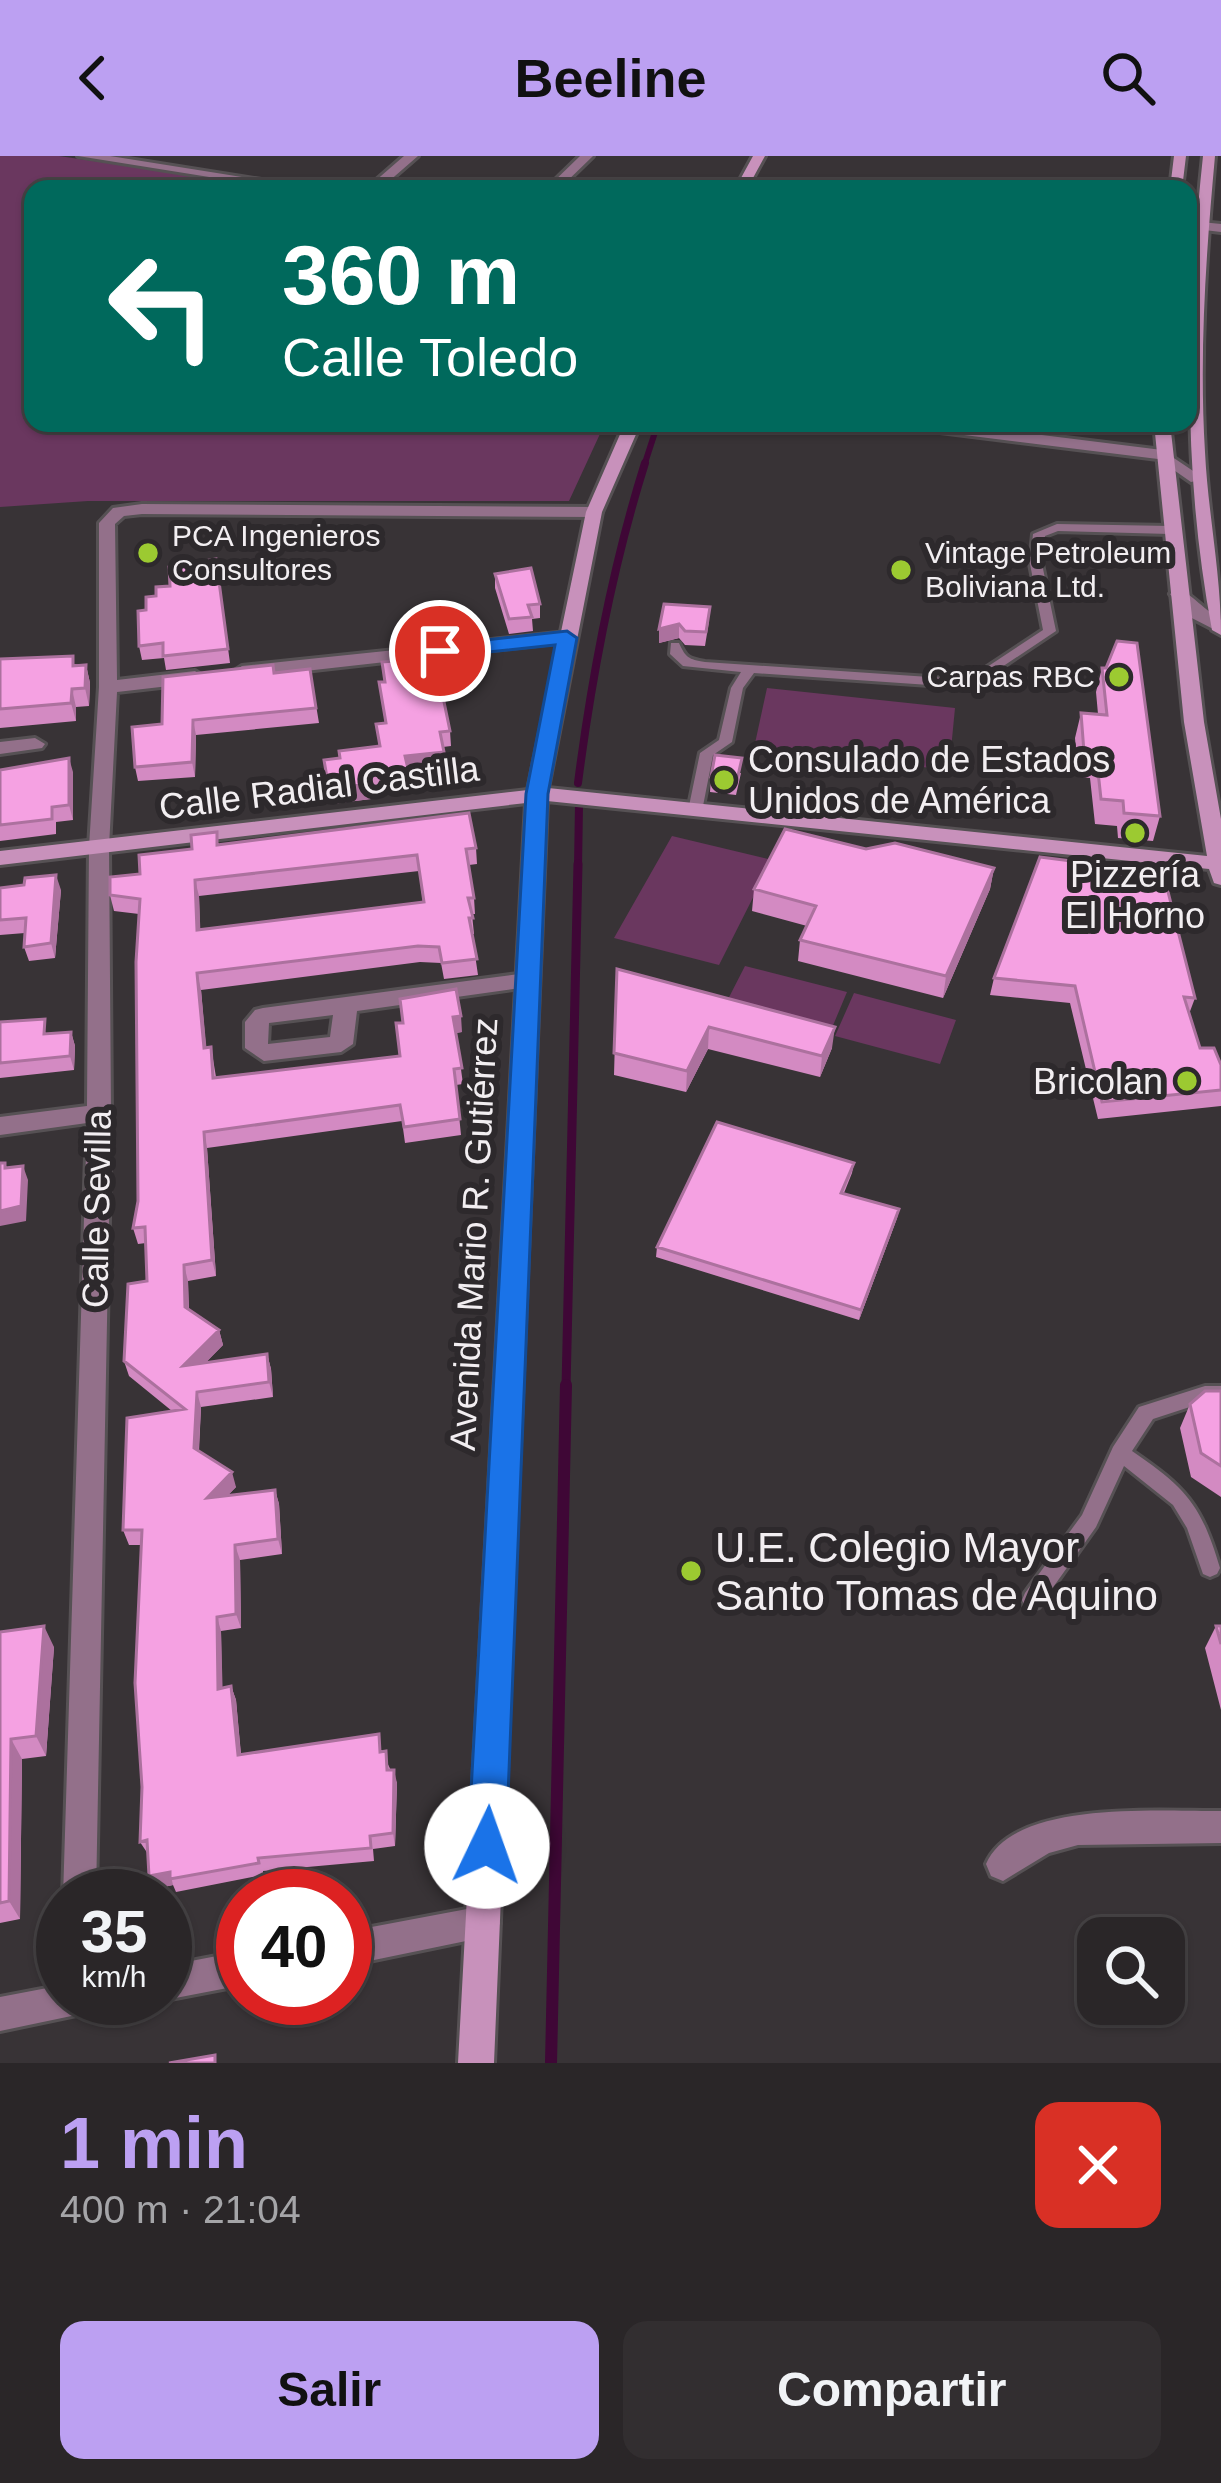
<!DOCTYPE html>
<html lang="es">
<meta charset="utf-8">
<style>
:root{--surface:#2a2628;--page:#322e30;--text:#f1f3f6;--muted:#a5a5a8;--line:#464345;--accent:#bca0f2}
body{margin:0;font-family:Arial,sans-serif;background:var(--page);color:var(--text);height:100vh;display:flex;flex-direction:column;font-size:45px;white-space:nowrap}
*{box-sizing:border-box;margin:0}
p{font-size:39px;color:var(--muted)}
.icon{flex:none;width:66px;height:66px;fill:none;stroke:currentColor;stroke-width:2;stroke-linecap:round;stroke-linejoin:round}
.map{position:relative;height:1907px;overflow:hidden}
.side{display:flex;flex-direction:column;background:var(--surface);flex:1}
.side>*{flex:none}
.hud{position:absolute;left:24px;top:24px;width:1173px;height:252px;border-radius:24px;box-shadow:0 3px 9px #0004,0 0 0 3px var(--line);background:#00695c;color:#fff;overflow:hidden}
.buttons{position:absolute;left:1077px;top:1761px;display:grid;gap:24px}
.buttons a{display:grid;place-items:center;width:108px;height:108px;border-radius:24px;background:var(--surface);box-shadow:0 3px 9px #0004,0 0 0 3px var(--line);font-size:60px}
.speed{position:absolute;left:36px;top:1713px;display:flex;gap:24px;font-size:60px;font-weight:700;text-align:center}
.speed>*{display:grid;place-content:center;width:156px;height:156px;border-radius:50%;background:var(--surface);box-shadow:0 3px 9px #0004,0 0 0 3px var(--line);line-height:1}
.speed small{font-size:30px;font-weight:400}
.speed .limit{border:18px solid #d22;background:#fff;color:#111}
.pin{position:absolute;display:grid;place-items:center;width:102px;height:102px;color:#fff;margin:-51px;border:6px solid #fff;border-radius:50%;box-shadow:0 3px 12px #0007}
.me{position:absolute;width:132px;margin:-66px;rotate:3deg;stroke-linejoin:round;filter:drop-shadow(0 0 9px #0008)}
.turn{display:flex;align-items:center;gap:42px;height:252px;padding:0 60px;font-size:54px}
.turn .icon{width:156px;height:156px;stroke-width:2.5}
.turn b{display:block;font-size:84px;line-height:102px}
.round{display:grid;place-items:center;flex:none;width:126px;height:126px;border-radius:24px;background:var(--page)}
.summary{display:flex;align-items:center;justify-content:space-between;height:204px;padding:0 60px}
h1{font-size:72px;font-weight:600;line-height:90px;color:var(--accent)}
.cta{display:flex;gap:24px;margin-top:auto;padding:24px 60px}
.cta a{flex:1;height:138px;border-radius:24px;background:var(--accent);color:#111;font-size:48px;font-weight:600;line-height:138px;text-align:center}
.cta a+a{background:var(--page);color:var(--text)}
header{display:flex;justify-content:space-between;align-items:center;height:156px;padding:0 60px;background:var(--accent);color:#111;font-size:54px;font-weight:600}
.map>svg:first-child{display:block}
.green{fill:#6a375f}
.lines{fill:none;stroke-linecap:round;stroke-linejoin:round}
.stream-far3{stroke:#3f0736;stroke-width:6}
.stream-far2{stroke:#3f0736;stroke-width:8}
.stream-far1{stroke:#3f0736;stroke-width:9}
.stream{stroke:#3f0736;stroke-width:12}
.lane-casing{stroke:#565154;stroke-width:6}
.street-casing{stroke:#565154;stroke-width:6}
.secondary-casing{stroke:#565154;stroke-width:6}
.lane{fill:#93708a;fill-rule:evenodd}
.street{fill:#93708a;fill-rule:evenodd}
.secondary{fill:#c891bb;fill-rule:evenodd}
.wall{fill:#d38ac2;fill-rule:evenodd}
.shaded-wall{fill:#ac719e}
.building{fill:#f5a1e2;stroke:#ac719e;stroke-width:3;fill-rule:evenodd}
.route{fill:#1a73e8;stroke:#114b97;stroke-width:3}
.poi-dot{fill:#9cca31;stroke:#2d292c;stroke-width:4.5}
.labels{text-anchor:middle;stroke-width:12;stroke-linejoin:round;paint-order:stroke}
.far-poi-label{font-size:30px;fill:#f2eef1;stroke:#2d292c;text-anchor:start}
.poi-label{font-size:36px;fill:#f2eef1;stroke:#2d292c;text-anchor:start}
.street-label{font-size:36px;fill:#f2eef1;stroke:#2d292c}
.near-poi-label{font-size:42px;fill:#f2eef1;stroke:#2d292c;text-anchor:start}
</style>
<header><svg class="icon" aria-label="back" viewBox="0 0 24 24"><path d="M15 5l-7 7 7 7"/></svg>Beeline<svg class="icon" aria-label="search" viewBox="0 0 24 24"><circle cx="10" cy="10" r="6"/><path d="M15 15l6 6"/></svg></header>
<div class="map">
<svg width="1221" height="1907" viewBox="0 0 1221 1907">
<rect width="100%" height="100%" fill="#383336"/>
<path class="green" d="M0 0H59L285 33H33V267H605L569 345H88L0 351Z
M767 532 955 552 949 614 754 592Z
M672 680 772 704 719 809 614 782Z
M745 810 847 836 829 879 724 851Z
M854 837 956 864 940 908 835 880Z"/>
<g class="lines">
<path class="stream-far3" d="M644 310 658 267"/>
<path class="stream-far2" d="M578 627C592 518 612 412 645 307
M578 711 579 649"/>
<path class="stream-far1" d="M566 1232 578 708"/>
<path class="stream" d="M551 1907 566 1229"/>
<g class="lane-casing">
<path id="lane" d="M1057 368 1170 370 1176 374 1170 378 1058 375 1045 380 1042 408 1056 475 978 527 944 530 754 517 743 532 732 586 713 599 703 650 701 653H691L689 650 700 597 719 584 731 532 741 516 683 510 670 498 671 487H679C686 502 688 503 705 506L944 522 975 519 1043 474 1030 408 1033 378Z
M1205 1230H1221V1246H1205L1153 1263 1132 1295C1186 1332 1201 1348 1220 1412L1217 1418 1210 1421 1203 1418 1187 1372 1173 1349 1124 1310 1096 1371 1039 1451 1032 1453 1025 1451 1022 1444 1025 1437 1082 1359 1113 1291 1139 1251Z"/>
</g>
<g class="street-casing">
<path id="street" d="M78 0H110L318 33H285Z
M404 0H418L380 33H366Z
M580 0H593L559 33H546Z
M1201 66 1221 68V76L1196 73 1194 70Z
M900 267H946L1162 294 1205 323 1191 326 1158 303 908 272Z
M142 348 594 351 602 356 594 361 142 358 124 360 115 368 117 524 195 515 204 521 195 527 117 536 109 691 111 957 96 1740 63 1742 87 967 0 979V961L87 950 89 691 99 531V367L113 352Z
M1179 433C1189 436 1207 456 1221 464V477L1186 459 1170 438Z
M567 476 576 481 573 485 242 522 233 516 242 510Z
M35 582 45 588 42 592 0 598V586Z
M526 817 537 825 534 830 357 855 353 888 341 896 264 905 245 892V866L255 854 263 852ZM333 859 330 881 268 888 269 867Z
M1221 1655V1687L1078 1689 1049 1697 1003 1725 991 1720 986 1708C1014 1643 1162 1656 1221 1655Z
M483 1750 495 1755 500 1767 495 1779 345 1810V1776Z
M243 1795V1829L165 1844 159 1842H165V1810Z
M63 1829V1842H105L100 1854 0 1875V1841Z"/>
</g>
<g class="secondary-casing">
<path id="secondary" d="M753 0H765L747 33H735Z
M1174 0H1186L1182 33H1170Z
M1203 0H1215C1206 98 1199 197 1205 296 1208 357 1221 418 1221 479L1212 474C1182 315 1186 160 1203 0Z
M625 267H641L602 356 548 632 1207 700 1184 566 1154 267H1170L1204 566 1221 663V729L1214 727 1209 713 547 645 494 1907H458L526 647 0 709V695L528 634 586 356Z"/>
</g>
<use href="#lane" class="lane"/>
<use href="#street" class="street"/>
<use href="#secondary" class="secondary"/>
</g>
<path class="wall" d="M216 403 230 507 166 514 164 502 142 504 139 490 146 454 156 440 170 430Z
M495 418 540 448V462L532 463 533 475 509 478 495 432Z
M664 448 709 465 705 490 685 489 679 482 659 487Z
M0 503 86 509 90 527 89 550 76 551V565L0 572Z
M1102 512 1160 660 1153 685 1118 682 1117 670 1095 668 1090 622 1078 621 1075 582 1081 557 1098 558 1096 536Z
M310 513 319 567 196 579 195 621 138 625 135 611 162 568 274 517Z
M379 526 450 575 451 590 443 591 445 610 408 615 410 628 371 633V643L331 648 324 604 340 602 379 590 376 568 385 567Z
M0 614 73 616V664L56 666V678L0 685Z
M741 617 736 639 710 636 711 621Z
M219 688 476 692 477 708 469 709 474 742 475 758H472L474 778H472L478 819 444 823 441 807 420 806 201 834 206 892 211 891 216 921 400 900 396 867 462 876 456 877 463 928 456 929 461 979 405 987 402 965 207 992 216 1120 188 1125 189 1154 219 1174 223 1189 206 1206 267 1198 271 1213 273 1241 201 1251 199 1295 236 1331 228 1339 275 1334 279 1348 282 1398 240 1404 241 1472 221 1475 222 1532 231 1530 236 1544 241 1598 382 1596 397 1627 395 1690 373 1693 374 1705 263 1715V1719L176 1736 173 1729 155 1733 149 1720 148 1698 140 1686 142 1631 141 1389H129L123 1374 172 1255 129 1220 124 1205 147 1125 146 1087 138 1088 133 1072 138 1045 139 758 114 755 110 739 140 718 192 693ZM419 715 423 746 200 773 199 740Z
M866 693 994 712 990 733 943 842 798 805 800 784 807 770 752 755 754 733Z
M0 732 61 734 55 802 29 805 24 791 25 777 0 779Z
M617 813 832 892 820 921 708 893 686 936 614 919Z
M994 822 1195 842 1189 858 1200 892 1221 909V950L1098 963 1070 847 990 839Z
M0 866 50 878 71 876 75 890 74 914 0 922Z
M854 1007 852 1017 844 1037 899 1053 897 1062 859 1164 656 1101 657 1091Z
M1221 1235V1341L1191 1321 1180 1272 1190 1248Z
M1216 1470H1221V1554L1205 1492Z
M0 1476 54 1491 46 1600 22 1603 20 1763 0 1767Z"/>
<path class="shaded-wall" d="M679 468V482L659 487V473Z
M86 509 90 527 89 550 85 532Z
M72 533 76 551V565L71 547Z
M193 564 196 579 195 621 192 606Z
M444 596 445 610 407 615 405 600Z
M69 602 73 616V664L69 649Z
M369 618 371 643 331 648 329 633Z
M994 712 990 733 943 842 946 820Z
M56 719 61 734 55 802 51 787Z
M195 724 199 740 201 790 197 774Z
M197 817 201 834 208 908 204 892Z
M461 860 462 876 455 877 453 861Z
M709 871 708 893 686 936 687 915Z
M835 871 832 892 820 921 822 900Z
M71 876 75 890 74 914 70 900Z
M204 976 207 992 216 1120 212 1104Z
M23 1010 28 1024 26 1065 0 1070V1055Z
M899 1053 897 1062 859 1164 861 1154Z
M184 1109 188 1125 189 1167 185 1151Z
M219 1174 223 1189 188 1225 183 1210Z
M267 1198 271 1213 273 1241 269 1226Z
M197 1236 201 1251 198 1307 194 1292Z
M232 1316 236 1331 211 1357 207 1342Z
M275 1334 279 1348 282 1398 278 1383Z
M235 1389 240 1404 241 1472 236 1458Z
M217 1461 221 1475 223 1547 218 1533Z
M44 1470 54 1491 46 1600 36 1580Z
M231 1530 236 1544 242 1612 238 1599Z
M11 1583 22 1603 20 1763 9 1745Z
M394 1614 397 1627 395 1690 393 1677Z
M170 1716 173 1729 155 1733 149 1720Z"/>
<path class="building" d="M216 403 228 493 163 500V487L139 490 138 455 146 454V441L156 440V431L170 430 169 411Z
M531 412 540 448 528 449 532 461 509 463 495 418Z
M664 448 710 451 706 476 685 475 679 468 659 473Z
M1117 485 1137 487 1160 660 1124 657 1123 645 1101 643 1096 597 1084 596 1081 557 1107 559 1102 512H1106Z
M73 500V510L86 509 85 532 72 533 71 547 0 553V503Z
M430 502 431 507H436L450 575 440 576 444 596 405 600 408 613 369 618V628L329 633 324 604 340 602 339 595 380 590 376 568 386 567 379 526H385L382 506Z
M273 509 274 517 310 513 316 552 193 564 192 606 135 611 132 571 162 568 163 521Z
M715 599 742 602 737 624 711 621Z
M69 602V649L52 651V663L0 669V614Z
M469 657 476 692 466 693 474 742H468L473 762H469L477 803 442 807 439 791 418 790 197 817 204 892 211 891 213 922 400 900 396 867H403L400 843 456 833 461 860 453 861 462 912 454 913 460 963 404 971 400 949 204 976 212 1104 184 1109 185 1151 219 1174 183 1210 267 1198 269 1226 197 1236 194 1292 232 1316 207 1342 275 1334 278 1383 235 1389 236 1458 217 1461 218 1533 231 1530 238 1599 379 1578 380 1596 386 1595 387 1614H394L393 1677 370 1680 371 1692 258 1702 259 1707 170 1723V1716L149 1720 147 1684 140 1686 142 1631 135 1527 142 1374H123L127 1262 185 1253 124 1205 128 1128 147 1125 145 1071 133 1072 138 1045 136 806 140 743 110 739V721L140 718 139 699 192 693 191 679 217 676V689ZM417 699 424 746 197 774 195 724Z
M785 673 866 693 895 687 994 712 946 820 800 784 816 750 754 733Z
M1040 701 1150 715 1165 724 1195 842 1184 841 1200 892H1214L1221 909V934L1102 946 1075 830 994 822Z
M56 719 51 787 24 791 26 762 0 764V732L24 729 25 722Z
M617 813 835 871 822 900 709 871 687 915 614 897Z
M45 863 44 878 71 876 70 900 0 907V866Z
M717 966 854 1007 841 1037 899 1053 861 1154 657 1091Z
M0 1007H5V1012L23 1010 21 1050 0 1055Z
M1205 1235H1221V1310L1201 1297 1190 1248Z
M44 1470 36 1580 11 1583 9 1745 0 1747V1476Z
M1216 1470H1221V1488Z
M215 1899V1907H169Z"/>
<path class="route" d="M567 475 577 482 548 638 506 1690 500 1704 487 1709 474 1704 468 1690 526 638 555 489 440 501 430 495 440 489Z"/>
<g class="poi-dot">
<circle cx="148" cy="397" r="12"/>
<circle cx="901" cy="414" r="12"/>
<circle cx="1119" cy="521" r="12"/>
<circle cx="724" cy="624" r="12"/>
<circle cx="1135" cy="677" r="12"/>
<circle cx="1187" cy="925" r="12"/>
<circle cx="691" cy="1415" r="12"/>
</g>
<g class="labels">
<g class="far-poi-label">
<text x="172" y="390">PCA Ingenieros<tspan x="172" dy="34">Consultores</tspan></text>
<text x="925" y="407">Vintage Petroleum<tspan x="925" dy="34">Boliviana Ltd.</tspan></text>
<text x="1095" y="531" text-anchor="end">Carpas RBC</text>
</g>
<g class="poi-label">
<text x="748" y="616">Consulado de Estados<tspan x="748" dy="41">Unidos de América</tspan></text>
<text x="1135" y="731" text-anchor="middle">Pizzería<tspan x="1135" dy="41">El Horno</tspan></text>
<text x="1163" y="938" text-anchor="end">Bricolan</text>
</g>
<g class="street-label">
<text transform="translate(319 631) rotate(-7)" y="13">Calle Radial Castilla</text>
<text transform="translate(96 1053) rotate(-89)" y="13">Calle Sevilla</text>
<text transform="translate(473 1078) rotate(-87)" y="13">Avenida Mario R. Gutiérrez</text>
</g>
<g class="near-poi-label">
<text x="715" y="1406">U.E. Colegio Mayor<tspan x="715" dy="48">Santo Tomas de Aquino</tspan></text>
</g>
</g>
</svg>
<div class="buttons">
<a><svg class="icon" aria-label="search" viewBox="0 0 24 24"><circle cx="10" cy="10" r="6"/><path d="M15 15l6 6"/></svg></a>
</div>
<div class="speed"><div>35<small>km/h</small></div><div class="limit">40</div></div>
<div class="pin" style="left:440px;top:495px;background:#d93025"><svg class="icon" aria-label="arrive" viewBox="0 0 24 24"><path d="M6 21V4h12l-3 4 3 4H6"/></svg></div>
<svg class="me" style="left:487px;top:1690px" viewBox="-20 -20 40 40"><circle r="19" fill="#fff"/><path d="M0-13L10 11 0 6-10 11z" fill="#1a73e8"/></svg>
<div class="hud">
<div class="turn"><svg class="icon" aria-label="left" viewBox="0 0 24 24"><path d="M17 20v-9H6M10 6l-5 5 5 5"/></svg><div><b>360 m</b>Calle Toledo</div></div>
</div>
</div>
<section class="side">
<div class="summary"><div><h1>1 min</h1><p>400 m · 21:04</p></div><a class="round" style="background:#d93025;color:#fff"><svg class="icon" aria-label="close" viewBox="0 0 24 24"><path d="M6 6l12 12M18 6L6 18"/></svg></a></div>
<div class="cta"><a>Salir</a><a>Compartir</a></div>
</section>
